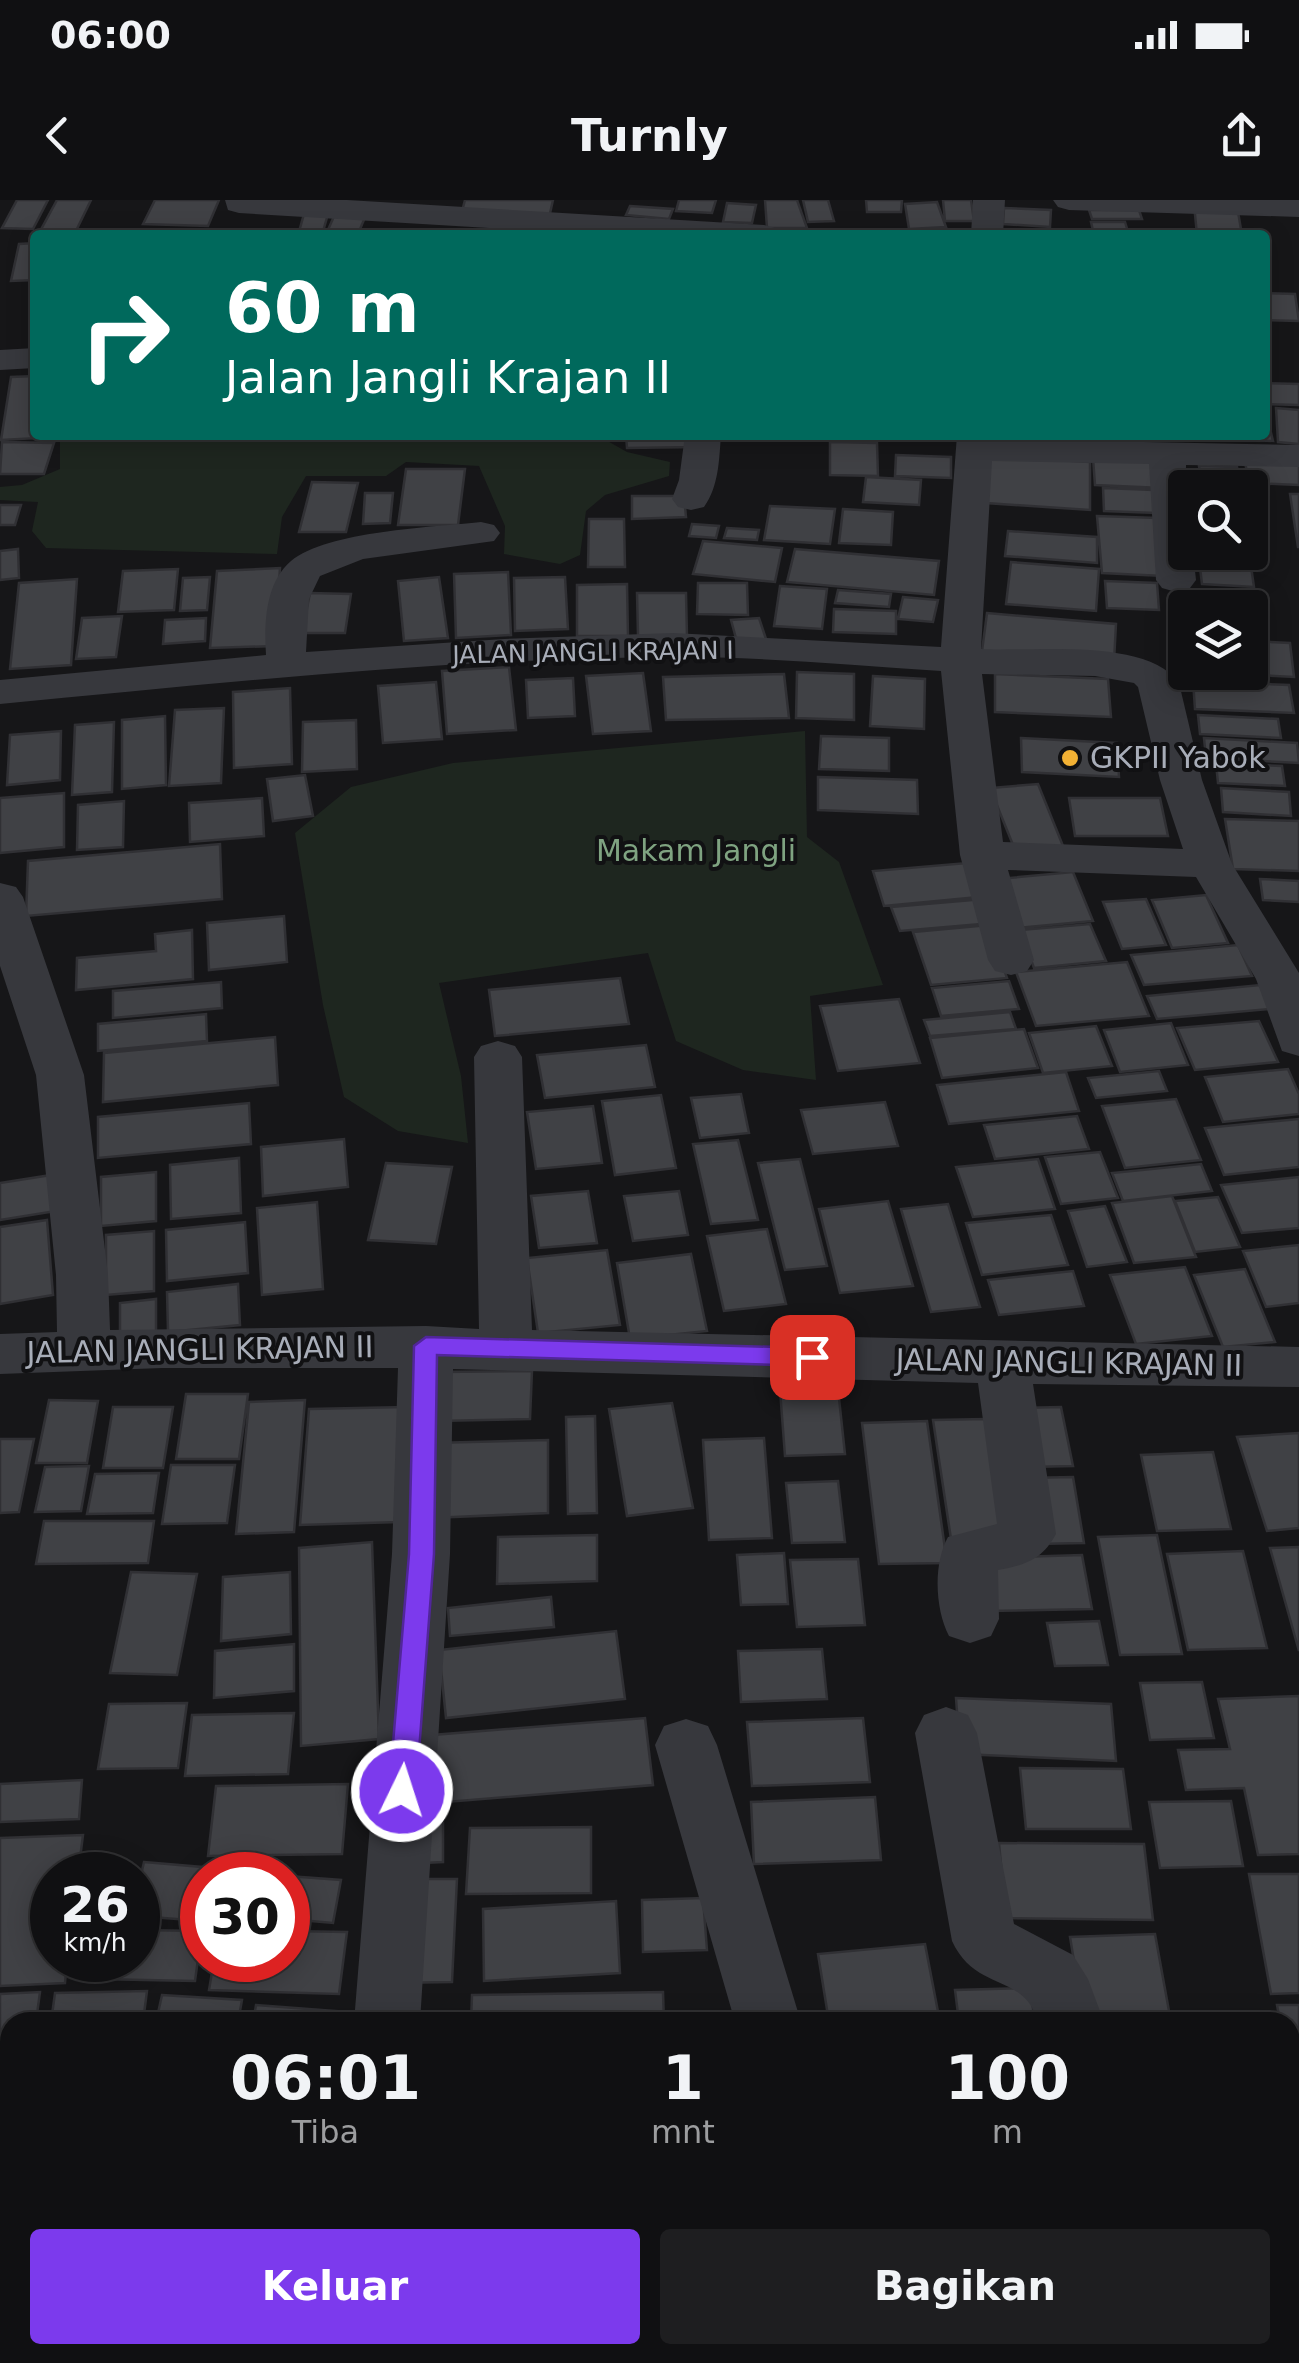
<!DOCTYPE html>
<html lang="id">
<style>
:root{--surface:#101012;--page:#1e1e20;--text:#f1f3f6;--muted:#9c9d9f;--line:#303032;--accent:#7c3aed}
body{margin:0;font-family:"DejaVu Sans",sans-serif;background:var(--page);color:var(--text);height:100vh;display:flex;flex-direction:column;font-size:38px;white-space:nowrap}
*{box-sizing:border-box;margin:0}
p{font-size:32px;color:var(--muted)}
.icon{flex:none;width:55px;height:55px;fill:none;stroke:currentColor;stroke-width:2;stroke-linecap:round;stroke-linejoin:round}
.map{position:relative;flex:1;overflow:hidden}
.details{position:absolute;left:0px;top:1812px;width:1300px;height:352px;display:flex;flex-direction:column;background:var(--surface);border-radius:30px 30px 0 0;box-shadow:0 5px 25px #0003,0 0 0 2px var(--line)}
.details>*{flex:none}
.guide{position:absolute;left:30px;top:30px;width:1240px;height:210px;border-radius:10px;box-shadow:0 5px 25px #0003,0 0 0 2px var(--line);background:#00695c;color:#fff;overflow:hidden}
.fabs{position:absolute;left:1168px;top:270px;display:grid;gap:20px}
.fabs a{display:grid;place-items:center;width:100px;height:100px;border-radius:10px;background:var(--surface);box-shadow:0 5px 25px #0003,0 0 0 2px var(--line);font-size:50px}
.speed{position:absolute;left:30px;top:1652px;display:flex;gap:20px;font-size:50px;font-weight:700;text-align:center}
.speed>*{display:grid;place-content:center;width:130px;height:130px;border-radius:50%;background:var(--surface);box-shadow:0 5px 25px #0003,0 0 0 2px var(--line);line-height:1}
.speed small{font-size:25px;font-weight:400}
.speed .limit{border:15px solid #d22;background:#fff;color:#111}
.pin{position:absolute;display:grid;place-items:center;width:85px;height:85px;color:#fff;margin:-42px;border-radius:20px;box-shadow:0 5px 15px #0006}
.me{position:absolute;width:110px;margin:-55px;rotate:4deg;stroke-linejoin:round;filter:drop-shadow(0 0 8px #0008)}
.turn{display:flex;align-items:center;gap:35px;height:210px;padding:0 30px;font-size:45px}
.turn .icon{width:130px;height:130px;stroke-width:2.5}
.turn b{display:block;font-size:70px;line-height:85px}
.eta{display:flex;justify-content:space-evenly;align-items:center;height:170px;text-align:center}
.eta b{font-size:60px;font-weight:600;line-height:70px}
.action{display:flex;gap:20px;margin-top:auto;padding:20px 30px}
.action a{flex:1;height:115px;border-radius:10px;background:var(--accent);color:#fff;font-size:40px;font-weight:600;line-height:115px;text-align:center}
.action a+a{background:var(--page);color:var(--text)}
.status{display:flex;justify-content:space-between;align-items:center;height:70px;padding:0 50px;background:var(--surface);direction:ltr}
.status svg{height:28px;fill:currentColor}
header{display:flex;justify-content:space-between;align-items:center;height:130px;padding:0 30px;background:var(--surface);font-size:45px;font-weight:600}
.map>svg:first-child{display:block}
.green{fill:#1e261f}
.building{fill:#404145;stroke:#303034;stroke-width:2.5}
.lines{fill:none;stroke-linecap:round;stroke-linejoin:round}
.minor{fill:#37383d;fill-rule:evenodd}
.route{fill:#7c3aed;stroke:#51269a;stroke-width:2.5}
.poi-dot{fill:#f2b134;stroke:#111113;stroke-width:4}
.labels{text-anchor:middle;stroke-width:8;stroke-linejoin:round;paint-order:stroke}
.far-street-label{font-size:25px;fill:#a8adb8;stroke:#111113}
.poi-label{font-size:30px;fill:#a8adb8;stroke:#111113;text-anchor:start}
.park-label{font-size:30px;fill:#7fa381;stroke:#111113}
.street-label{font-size:30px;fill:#a8adb8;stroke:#111113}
</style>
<div class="status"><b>06:00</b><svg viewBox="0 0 49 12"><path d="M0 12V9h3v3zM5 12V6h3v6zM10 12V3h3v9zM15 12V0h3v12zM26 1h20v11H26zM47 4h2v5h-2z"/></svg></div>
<header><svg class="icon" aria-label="back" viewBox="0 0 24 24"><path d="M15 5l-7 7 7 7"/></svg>Turnly<svg class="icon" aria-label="share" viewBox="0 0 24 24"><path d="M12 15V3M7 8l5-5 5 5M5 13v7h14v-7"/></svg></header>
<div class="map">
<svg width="1299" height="2163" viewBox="0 0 1299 2163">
<rect width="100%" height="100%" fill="#161618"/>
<path class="green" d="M60 235H597L627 252 670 262 669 276 605 295 586 311 580 355 560 364 504 354 505 326 479 266 406 262 386 276H306L282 317 277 354 46 348 32 331 38 302 0 300V287L22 285 60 269Z
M805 531 807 637 839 662 883 785 810 796 816 880 743 870 676 841 648 753 439 783 461 876 468 943 398 931 344 897 323 805 295 633 351 587 453 563Z"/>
<path class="building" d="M17 0H48L33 29 2 28Z
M57 0H91L74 35H38Z
M155 0H219L208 26 143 24Z
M465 0H553L549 18 461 15Z
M679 0H716L712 13 676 11Z
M765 0H797L807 28H767Z
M803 0H828L834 21 808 22Z
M866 0H902L901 12H867Z
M943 0H971L974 21H945Z
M937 2 946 27 909 29 905 4Z
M727 3 756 5 752 23 723 22Z
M1194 4 1237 6 1242 35H1197Z
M630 6 673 9 669 19 626 15Z
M1004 8 1051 10 1050 27 1003 24Z
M1089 10H1139L1142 19H1092Z
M304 14H328L322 35H298Z
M335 14 366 15 358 34 327 32Z
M1091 22H1125L1129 35H1094Z
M35 43V80L11 81 19 44Z
M1265 93 1295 94 1299 121 1265 120Z
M35 176V235L39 238 1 240 11 177Z
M1265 183 1299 184V205L1265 204Z
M1276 208 1299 210V244L1278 242Z
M1265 209 1273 241 1204 238 1203 235H1265Z
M626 235H695L697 247 627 248Z
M2 242 54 243 44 274H0Z
M830 242 877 243 878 276 830 275Z
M896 255 951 257V278L895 276Z
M989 256 1090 262V310L986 303Z
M1093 258 1159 260 1162 288 1095 285Z
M1245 262 1299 264V285L1249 283Z
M1199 266 1237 267 1240 288H1202Z
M406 269H465L458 325H398Z
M866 277 921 280 919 305 863 302Z
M312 282 358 283 346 332H299Z
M1103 288 1154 290 1156 313 1104 311Z
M365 293H393L390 323 363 324Z
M1290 294H1299V347H1298Z
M632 296H684L686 317 632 319Z
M0 305H21L15 325H0Z
M770 306 835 309 830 344 764 340Z
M843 309 893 312 891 345 839 343Z
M1097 316 1158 318 1163 376 1102 373Z
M589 319H624L625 367H588Z
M692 324 719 326 716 338 689 336Z
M727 328 759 330 757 340 724 338Z
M1008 331 1097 337V363L1005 356Z
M703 341 782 348 775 382 693 374Z
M18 349 19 378 0 380V351Z
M795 349 939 361 934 395 787 382Z
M1198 352H1249L1254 387 1202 384Z
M1011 362 1099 369 1096 411 1006 404Z
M280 368 275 446 210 448 217 371Z
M178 369 174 410 118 412 123 371Z
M508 372 511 435 456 438 454 374Z
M210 377 207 410 180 411 183 378Z
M439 377 448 438 404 441 398 381Z
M565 377 568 429 515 431 514 378Z
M77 379 71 465 10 469 19 383Z
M1105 381 1157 383 1159 410 1107 408Z
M698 383H747L748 415 697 414Z
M627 384 628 436H577V385Z
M780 386 827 389 822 429 774 426Z
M838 390 891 394 889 407 835 403Z
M1200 391 1257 393 1261 417H1250V408H1202Z
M310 393 351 394 345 433H302Z
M637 393H686L687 436H638Z
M903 397 938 400 933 422 898 419Z
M834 409 896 411V434L833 432Z
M987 413 1116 424 1114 462 982 451Z
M122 416 116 457 76 459 82 418Z
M206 418 205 441 163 444 165 420Z
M759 418 766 439 737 442 731 420Z
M1250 441 1290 443 1294 477 1200 472H1250Z
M509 467 516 530 447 534 442 471Z
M797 472 854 474V520L796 518Z
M643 473 651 531 593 534 586 476Z
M784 474 789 518 666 520 663 477Z
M995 474 1108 479 1111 517 995 512Z
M873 476 925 479 924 529 870 526Z
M573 478 575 516 528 518 526 480Z
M1193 481 1289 485 1294 513 1195 509Z
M436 482 442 539 383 543 378 486Z
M290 488 292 564 234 568 233 492Z
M224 508 221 583 169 586 175 510Z
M1198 515 1278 519 1281 538 1200 534Z
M165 516 166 585 122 589V520Z
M356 520 357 569 302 572 303 522Z
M114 522 112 592 72 595 75 525Z
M61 531 60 580 7 585 10 535Z
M821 536 889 538V571L819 569Z
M1021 538 1117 543 1119 577 1022 572Z
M1204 538 1297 543 1299 563 1206 558Z
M1216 563 1282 566 1285 586 1218 583Z
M305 575 313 616 273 621 267 579Z
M818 577 917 580 918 614 818 610Z
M1038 584 1063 646 1015 650 990 588Z
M1221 588 1289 592 1291 616 1223 612Z
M64 593V647L0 653V598Z
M262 598 264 636 190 642 189 603Z
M1069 598H1160L1168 636H1075Z
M124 601 123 647 77 650 78 605Z
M1225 619 1299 621V671L1233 669Z
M220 644 222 699 26 716 28 661Z
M967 663 979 697 884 706 873 671Z
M1073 672 1093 721 1017 728 998 679Z
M1260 679 1299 681V702L1263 700Z
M1206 695 1228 743 1172 748 1152 700Z
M984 699 993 723 900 731 891 707Z
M1146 699 1166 745 1122 749 1103 702Z
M284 716 287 762 209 770 207 723Z
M1090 724 1106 761 1034 768 1020 730Z
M989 725 1007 778 931 785 913 732Z
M192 730 193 779 76 790 77 758 156 751 155 734Z
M1238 745 1252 776 1144 785 1131 755Z
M1127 762 1149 816 1036 826 1016 772Z
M620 778 629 824 495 836 489 790Z
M1009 781 1019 809 941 816 932 788Z
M221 782 222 808 113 818V791Z
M1260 785 1270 809 1157 819 1147 796Z
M899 799 920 863 838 871 820 806Z
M1010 812 1016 829 930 836 924 820Z
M206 814 207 841 98 851V824Z
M1259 821 1278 862 1195 870 1177 828Z
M1171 823 1188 865 1120 872 1104 830Z
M1096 826 1112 866 1043 873 1029 833Z
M1024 829 1038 868 942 878 930 838Z
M275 837 278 885 103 902 104 853Z
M646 845 655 887 545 898 537 855Z
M1288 869 1299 894V914L1223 922 1205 877Z
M1159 871 1167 891 1096 898 1088 878Z
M1066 872 1079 911 949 924 937 885Z
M741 894 749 933 700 938 691 898Z
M661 895 676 968 615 975 602 901Z
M1176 899 1201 960 1125 968 1102 906Z
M885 902 898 946 813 954 801 910Z
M249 903 251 944 98 958V917Z
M593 906 602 963 536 969 527 912Z
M1077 916 1089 949 995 959 984 925Z
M1299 919V967L1224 975 1205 928Z
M344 939 348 987 263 996 261 947Z
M738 940 758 1020 711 1024 693 944Z
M1100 952 1118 998 1061 1004 1045 957Z
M239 958 241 1013 171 1019 170 965Z
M800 959 827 1066 785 1070 758 963Z
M1038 959 1055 1009 973 1017 956 967Z
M386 963 452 967 436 1044 368 1040Z
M1201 964 1212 991 1123 1001 1112 973Z
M156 972V1021L101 1026V977Z
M51 975 56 1011 0 1020V983Z
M1299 977V1028L1242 1033 1221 985Z
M588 991 597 1043 539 1048 531 996Z
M679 991 688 1035 633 1041 624 996Z
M1172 996 1196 1057 1134 1063 1112 1003Z
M1218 997 1240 1047 1195 1052 1175 1001Z
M888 1001 913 1086 840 1093 819 1009Z
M317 1002 323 1089 262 1095 257 1008Z
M948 1004 980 1107 931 1112 901 1009Z
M1105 1006 1127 1062 1087 1067 1068 1011Z
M1051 1015 1068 1065 982 1075 966 1023Z
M47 1020 53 1095 0 1104V1027Z
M245 1022 248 1073 167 1081 166 1030Z
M767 1029 786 1104 724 1111 707 1036Z
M154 1031V1091L106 1095V1035Z
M1299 1045V1103L1266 1107 1243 1051Z
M607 1050 620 1125 538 1133 527 1058Z
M691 1054 707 1131 630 1139 617 1063Z
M1185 1067 1212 1136 1136 1144 1110 1075Z
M1245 1069 1275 1142 1223 1147 1194 1075Z
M1073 1071 1084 1106 999 1115 988 1080Z
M238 1084 240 1125 168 1132 167 1092Z
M156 1099V1131L120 1135V1103Z
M532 1171 530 1219 436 1221 439 1172Z
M838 1189 845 1254 785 1256 780 1190Z
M186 1194H248L239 1259H176Z
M49 1200 98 1201 87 1263H36Z
M305 1200 294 1332 236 1334 249 1202Z
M672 1203 693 1308 627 1316 609 1209Z
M113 1207H173L163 1268H103Z
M405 1207 399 1322 300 1325 309 1209Z
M1061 1207 1073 1266 1029 1267 1019 1208Z
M595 1216 597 1313 568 1314 566 1217Z
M986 1219 1004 1338 951 1339 933 1220Z
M927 1221 947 1363 879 1364 862 1223Z
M1299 1233V1328L1267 1331 1237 1237Z
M764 1238 772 1338 709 1340 703 1240Z
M0 1239H34L19 1312 0 1313Z
M548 1240V1313L431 1318 432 1243Z
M1213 1252 1231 1329 1157 1331 1141 1255Z
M171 1265H235L227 1323 162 1324Z
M89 1266 81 1311 35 1312 45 1267Z
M159 1273 153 1313 87 1314 95 1274Z
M1073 1277 1084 1343 1036 1344 1024 1278Z
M838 1281 845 1342 792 1343 786 1283Z
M44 1321H154L148 1363 36 1364Z
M597 1335V1381L497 1384 498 1337Z
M1157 1335 1182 1454 1120 1455 1098 1337Z
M372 1342 379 1539 301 1546 299 1348Z
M1299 1347V1451L1270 1348Z
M1243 1351 1267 1448 1188 1450 1167 1354Z
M784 1353 788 1404 741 1405 737 1355Z
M1082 1355 1092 1409 987 1411 979 1358Z
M858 1359 865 1425 797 1427 790 1360Z
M131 1372 197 1374 177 1475 110 1473Z
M290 1372 291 1434 221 1441 223 1377Z
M551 1397 554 1427 450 1436 448 1408Z
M1099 1421 1108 1465 1055 1466 1047 1423Z
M616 1431 625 1499 446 1518 439 1450Z
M294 1444V1491L214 1498 215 1451Z
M822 1449 827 1499 741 1502 738 1451Z
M1202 1482 1214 1538 1150 1540 1140 1483Z
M1299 1496V1654L1258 1655 1244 1588 1186 1590 1178 1550 1230 1549 1218 1499Z
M956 1498 1111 1504 1116 1561 960 1554Z
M187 1503 178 1568 98 1569 109 1504Z
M294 1513 288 1574 185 1576 192 1515Z
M645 1518 653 1585 422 1604 420 1536Z
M863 1518 870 1582 752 1586 747 1522Z
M1020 1568 1123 1569 1131 1629H1026Z
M82 1580 79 1619 0 1622V1584Z
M348 1584 342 1654 208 1656 216 1586Z
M875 1597 881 1660 754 1664 751 1602Z
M1231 1601 1243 1666 1160 1668 1149 1602Z
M443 1616V1662L403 1664 405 1617Z
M591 1627V1693L466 1694 470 1628Z
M83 1635 78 1675H52V1760H67L65 1783 0 1786V1638Z
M999 1643 1144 1644 1153 1720 1006 1718Z
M144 1662 214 1668 213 1675H202V1721L138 1716V1688Z
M1249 1674H1299V1793L1271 1794Z
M288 1676 341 1680 333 1723 288 1719Z
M399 1679H457L452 1782 392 1783Z
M703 1698 707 1750 643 1752 642 1700Z
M616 1701 620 1773 484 1781 483 1709Z
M138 1730 202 1731 195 1781 95 1779 99 1760H138Z
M288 1731 347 1732 339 1794 209 1790 214 1760H288Z
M1155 1734 1171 1822H1084L1070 1737Z
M925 1744 940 1822H829L818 1754Z
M1030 1788 1035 1822H959L955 1790Z
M147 1791 143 1822H51L55 1793Z
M40 1792 36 1822H10V1850L0 1851V1794Z
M663 1792 664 1822H471L472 1795Z
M162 1795 242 1800 238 1822H156Z
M256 1805 347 1812 345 1822H253Z
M1277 1805H1299V1938L1290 1883V1822H1280Z
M1299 2081V2163H1269L1267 2155H1290V2083Z
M851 2155 852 2163H779L778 2157Z
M1155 2155H1261L1264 2163H1157Z"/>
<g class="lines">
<path class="minor" d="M225 0H347L764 25 775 28 780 35H605L239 13 228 10Z
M973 0H1005L1003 35H971Z
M1053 0H1299V17L1069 10 1058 7Z
M35 148V168L0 170V150Z
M685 235H721C719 260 719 286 704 307L691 310 678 307 672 299 679 280Z
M957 235H993V239L1299 245V267L1186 265 1185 352H1193L1196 380 1190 388 1176 392 1162 388 1156 380 1149 264 992 261 981 449C1033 452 1147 437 1179 483L1202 580 1232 664 1299 773V856L1282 851 1256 779 1196 677 1008 670 1034 760 1027 771 1011 775 995 771 988 760 960 655 941 471C852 465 764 457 675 457 450 458 224 483 0 504V480L266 455C264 424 265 383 291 361 327 331 434 327 481 322L494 325 500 333 494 341 363 359 320 376 309 399 306 452 504 439 673 433 941 447ZM982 474 1095 476 1134 483 1138 487 1160 580 1183 649 1003 642Z
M0 683 16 687 23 697 84 875 108 1075 110 1130 426 1126 479 1129 474 857 481 846 498 841 515 846 522 857 532 1130 1299 1147V1187L1033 1184 1056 1334C1042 1360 1025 1365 998 1370L999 1419 991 1436 970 1443 949 1436C935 1409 933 1364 948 1337L997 1324 978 1183 453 1169 450 1354 420 1822H354L392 1354 398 1168H162L0 1174V1134L57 1132 56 1075 36 875 0 766Z
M946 1507 968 1515 977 1533 1014 1724 1073 1755 1088 1779 1104 1822H1038C1024 1772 976 1793 952 1741L915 1533 924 1515Z
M686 1519 708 1526 717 1545 801 1822H735L655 1545 664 1526Z
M1299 1989V2059L1290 2060V1990Z
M420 2155H494L493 2163H419Z
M819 2155H893L894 2163H820Z"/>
</g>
<path class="route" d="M426 1137 812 1148 823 1157 812 1166 437 1155 434 1354 416 1591 412 1599 402 1602 393 1599 389 1591 409 1354 414 1146Z"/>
<circle class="poi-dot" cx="1070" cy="558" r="10"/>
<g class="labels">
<g class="far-street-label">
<text transform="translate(593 452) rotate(-1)" y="9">JALAN JANGLI KRAJAN I</text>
</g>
<g class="poi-label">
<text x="1090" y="568">GKPII Yabok</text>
</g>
<g class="park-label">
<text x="696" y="661">Makam Jangli</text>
</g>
<g class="street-label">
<text transform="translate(200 1150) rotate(-1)" y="10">JALAN JANGLI KRAJAN II</text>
<text transform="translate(1069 1163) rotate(1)" y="10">JALAN JANGLI KRAJAN II</text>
</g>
</g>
</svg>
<div class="fabs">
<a><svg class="icon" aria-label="search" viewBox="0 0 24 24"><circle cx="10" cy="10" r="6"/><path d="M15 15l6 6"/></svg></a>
<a><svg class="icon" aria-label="layers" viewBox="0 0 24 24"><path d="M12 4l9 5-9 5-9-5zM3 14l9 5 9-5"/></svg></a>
</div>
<div class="speed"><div>26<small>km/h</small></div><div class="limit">30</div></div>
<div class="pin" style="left:812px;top:1157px;background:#d93025"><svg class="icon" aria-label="arrive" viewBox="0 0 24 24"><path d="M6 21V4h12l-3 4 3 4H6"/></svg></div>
<svg class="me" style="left:402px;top:1591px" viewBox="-20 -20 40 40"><circle r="17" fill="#7c3aed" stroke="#fff" stroke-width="3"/><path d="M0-11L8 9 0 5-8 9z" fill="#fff"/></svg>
<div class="guide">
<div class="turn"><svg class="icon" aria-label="right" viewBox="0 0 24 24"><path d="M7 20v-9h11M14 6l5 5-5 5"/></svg><div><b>60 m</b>Jalan Jangli Krajan II</div></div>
</div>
<section class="details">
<div class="eta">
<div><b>06:01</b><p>Tiba</p></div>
<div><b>1</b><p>mnt</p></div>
<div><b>100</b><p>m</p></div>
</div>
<div class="action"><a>Keluar</a><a>Bagikan</a></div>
</section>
</div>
